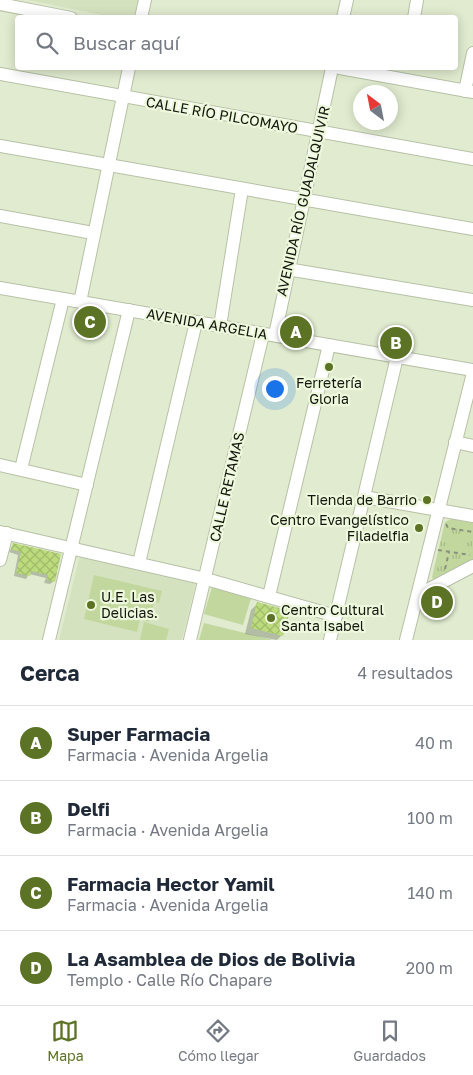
<!DOCTYPE html>
<html lang="es">
<meta charset="utf-8">
<style>
body{margin:0;font-family:"Golos Text",sans-serif;background:#f6f6f7;color:#1f2937}
.compass{position:absolute;left:353px;top:85px;width:45px;height:45px;border-radius:50%;background:#fff;box-shadow:0 2px 12px #0003;rotate:328deg}
.you{position:absolute;left:274px;top:388px;width:18px;height:18px;margin:-12px;border:4px solid #fff;border-radius:50%;background:#1a73e8;box-shadow:0 0 0 8px #1a73e833}
.badge{display:grid;place-items:center;width:32px;height:32px;border-radius:50%;background:#5c7325;color:#fff;font-size:16px;font-weight:700}
.pin{position:absolute;translate:-50% -50%;border:2px solid #fff;box-shadow:0 1px 5px #0006}
.list{margin:0;padding:0;list-style:none}
h2{display:flex;justify-content:space-between;align-items:center;height:65px;margin:0;padding:0 20px;font-size:21px}
h2 small{font-size:16px;font-weight:400;color:#747a83}
.list li{display:grid;grid-template-columns:32px 1fr auto;gap:15px;align-items:center;box-sizing:border-box;height:75px;padding:0 20px;border-top:1px solid #e0e1e3}
.list b{display:block;font-size:19px;white-space:nowrap}
.list p{margin:0;font-size:16px;white-space:nowrap;color:#747a83}
.list em{font-size:16px;font-style:normal;color:#747a83}
.icon{flex:none;width:28px;height:28px;fill:none;stroke:currentColor;stroke-width:2;stroke-linecap:round;stroke-linejoin:round}
.map{position:relative;flex:none;width:473px;height:640px;overflow:hidden}
.search{position:absolute;background:#fff;box-shadow:0 2px 12px #0003;left:15px;right:15px;top:15px;height:55px;display:flex;align-items:center;gap:12px;box-sizing:border-box;padding:0 18px;border-radius:5px;color:#747a83;font-size:19px}
.sheet{height:365px;background:#fff}
nav{display:flex;justify-content:space-around;align-items:center;box-sizing:border-box;height:70px;border-top:1px solid #e0e1e3;background:#fff;font-size:14px;color:#747a83}
nav a{display:grid;justify-items:center;gap:2px}
nav .on{color:#5c7325}
.map>svg:first-child{display:block}
.built{fill:#d5e2bf}
.grass{fill:url(#grass-tufts)}
.pitch{fill:#c2d79e}
.shadow{fill:#0003}
.building{fill:url(#building-cross-hatch)}
.lines{fill:none;stroke-linecap:round;stroke-linejoin:round}
.minor-casing{stroke:#b7c1a6;stroke-width:14}
.path{stroke:#8a927d;stroke-width:2;stroke-dasharray:4 4;stroke-linecap:butt}
.minor{stroke:#fff;stroke-width:12}
.poi-dot{fill:#5c7325;stroke:#edf8dc;stroke-width:2}
.labels{text-anchor:middle;stroke-width:4.5;stroke-linejoin:round;paint-order:stroke}
.street-label{font-size:14px;fill:#12160c;stroke:#edf8dc}
.poi-label{font-size:14px;fill:#12160c;stroke:#edf8dc;text-anchor:end}
</style>
<div class="map">
<svg width="473" height="640" viewBox="0 0 473 640">
<defs>
<pattern id="grass-tufts" width="24" height="20" patternUnits="userSpaceOnUse" patternTransform="scale(1.25)"><rect width="24" height="20" fill="#c2d79e"/><path d="M3 7l-1-3M5 7V3M7 7l1-3M15 17l-1-3M17 17v-4M19 17l1-3" fill="none" stroke="#a6b887"/></pattern>
<pattern id="building-cross-hatch" width="8" height="8" patternUnits="userSpaceOnUse" patternTransform="scale(1.25)"><rect width="8" height="8" fill="#bbdb7c"/><path d="M0 0l8 8M0 8l8-8" fill="none" stroke="#a0bb6a"/></pattern>
</defs>
<rect width="100%" height="100%" fill="#e0ebcf"/>
<g class="built">
<polygon points="28,0 138,0 134,17 117,18"/>
<polygon points="83,557 196,582 182,640 59,640 79,559"/>
</g>
<polygon class="grass" points="451,519 473,523 473,562 434,581 432,577 445,522"/>
<g class="pitch">
<polygon points="94,575 162,591 159,603 154,602 149,622 140,619 137,632 84,619"/>
<polygon points="212,587 251,598 243,625 204,614"/>
<polygon points="144,622 169,629 166,640 140,640"/>
<polygon points="204,623 273,640 199,640"/>
</g>
<g class="shadow">
<polygon points="13,545 60,555 54,581 50,584 44,583 46,578 29,574 26,579 14,576 18,555 9,552"/>
<polygon points="258,603 282,635 277,640 245,634 251,610"/>
</g>
<g class="building">
<polygon points="13,543 61,554 55,582 47,580 48,575 31,571 30,576 16,573 21,552 11,549"/>
<polygon points="257,602 290,611 283,636 251,628"/>
</g>
<g class="lines">
<g class="minor-casing">
<g id="minor">
<polyline points="0,4 71,18"/>
<polyline points="141,18 145,0"/>
<polyline points="343,18 347,0"/>
<polyline points="414,18 417,0"/>
<polyline points="340,68 473,92"/>
<polyline points="0,74 473,159"/>
<polyline points="465,91 473,53"/>
<polyline points="0,146 473,229"/>
<polyline points="0,216 93,233"/>
<polyline points="287,269 473,300"/>
<polyline points="0,288 473,370"/>
<polyline points="80,302 129,68"/>
<polyline points="220,326 242,189"/>
<polyline points="275,335 332,68"/>
<polyline points="455,442 473,446"/>
<polyline points="0,465 87,485"/>
<polyline points="21,469 63,299"/>
<polyline points="364,497 473,516"/>
<polyline points="0,532 206,579 336,616"/>
<polyline points="0,560 7,533"/>
<polyline points="139,563 196,322"/>
<polyline points="418,595 473,566"/>
<polyline points="269,596 329,345"/>
<polyline points="49,640 129,310"/>
<polyline points="190,640 263,334"/>
<polyline points="330,640 397,357"/>
<polyline points="406,640 473,373"/>
</g>
</g>
<g class="path">
<polyline points="446,524 448,528 473,532"/>
<polyline points="438,550 470,555"/>
<polyline points="445,569 449,552"/>
</g>
<use href="#minor" class="minor"/>
</g>
<g class="poi-dot">
<circle cx="329" cy="367" r="5"/>
<circle cx="427" cy="500" r="5"/>
<circle cx="419" cy="528" r="5"/>
<circle cx="91" cy="605" r="5"/>
<circle cx="271" cy="618" r="5"/>
</g>
<g class="labels">
<g class="street-label">
<text transform="translate(222 115) rotate(10)" y="5">CALLE RÍO PILCOMAYO</text>
<text transform="translate(303 201) rotate(-77)" y="5">AVENIDA RÍO GUADALQUIVIR</text>
<text transform="translate(207 324) rotate(10)" y="5">AVENIDA ARGELIA</text>
<text transform="translate(227 487) rotate(-77)" y="5">CALLE RETAMAS</text>
</g>
<g class="poi-label">
<text x="329" y="388" text-anchor="middle">Ferretería<tspan x="329" dy="16">Gloria</tspan></text>
<text x="417" y="505">Tienda de Barrio</text>
<text x="409" y="525">Centro Evangelístico<tspan x="409" dy="16">Filadelfia</tspan></text>
<text x="101" y="602" text-anchor="start">U.E. Las<tspan x="101" dy="16">Delicias.</tspan></text>
<text x="281" y="615" text-anchor="start">Centro Cultural<tspan x="281" dy="16">Santa Isabel</tspan></text>
</g>
</g>
</svg>
<svg class="compass" viewBox="-18 -18 36 36"><path d="M0-13l5 13h-10z" fill="#e53935"/><path d="M0 13l5-13h-10z" fill="#747a83"/></svg>
<div class="you"></div>
<div class="pin badge" style="left:296px;top:332px">A</div>
<div class="pin badge" style="left:396px;top:343px">B</div>
<div class="pin badge" style="left:90px;top:322px">C</div>
<div class="pin badge" style="left:437px;top:602px">D</div>
<div class="search"><svg class="icon" aria-label="search" viewBox="0 0 24 24"><circle cx="10" cy="10" r="6"/><path d="M15 15l6 6"/></svg>Buscar aquí</div>
</div>
<section class="sheet">
<h2>Cerca<small>4 resultados</small></h2>
<ul class="list">
<li><span class="badge">A</span><div><b>Super Farmacia</b><p>Farmacia · Avenida Argelia</p></div><em>40 m</em></li>
<li><span class="badge">B</span><div><b>Delfi</b><p>Farmacia · Avenida Argelia</p></div><em>100 m</em></li>
<li><span class="badge">C</span><div><b>Farmacia Hector Yamil</b><p>Farmacia · Avenida Argelia</p></div><em>140 m</em></li>
<li><span class="badge">D</span><div><b>La Asamblea de Dios de Bolivia</b><p>Templo · Calle Río Chapare</p></div><em>200 m</em></li>
</ul>
</section>
<nav>
<a class="on"><svg class="icon" aria-label="map" viewBox="0 0 24 24"><path d="M3 6l6-2 6 2 6-2v14l-6 2-6-2-6 2zM9 4v14M15 6v14"/></svg>Mapa</a>
<a><svg class="icon" aria-label="directions" viewBox="0 0 24 24"><path d="M12 3l9 9-9 9-9-9zM9 14v-3h6M13 9l2 2-2 2"/></svg>Cómo llegar</a>
<a><svg class="icon" aria-label="saved" viewBox="0 0 24 24"><path d="M7 4h10v16l-5-4-5 4z"/></svg>Guardados</a>
</nav>
